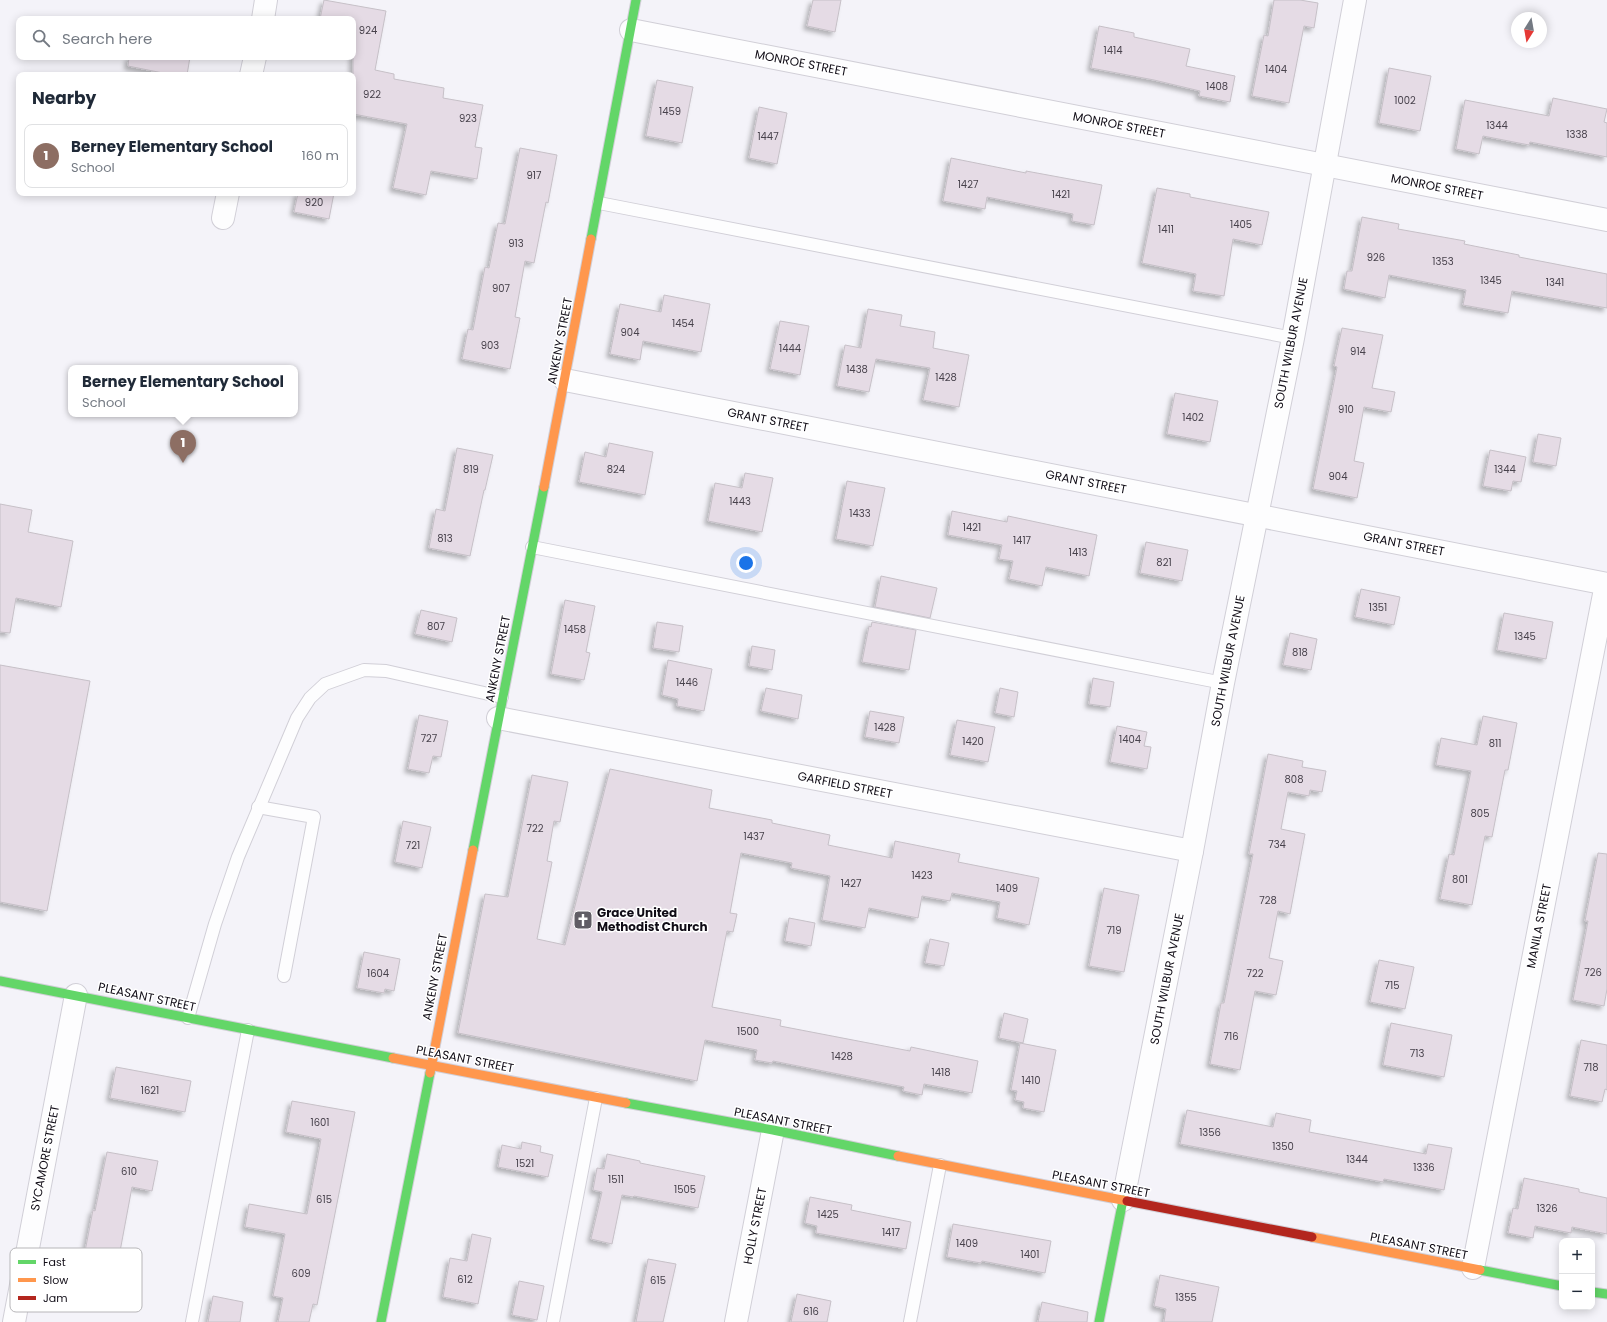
<!DOCTYPE html>
<meta charset="utf-8">
<style>
body{margin:0;font-family:Poppins,sans-serif;background:#f2f2f3;color:#1f2937}
.controls{position:absolute;right:12px;bottom:12px;display:grid;overflow:hidden;border-radius:8px;box-shadow:0 2px 10px #0003}
.controls button{width:36px;height:36px;display:grid;place-items:center;padding:0;border:0;border-bottom:1px solid #e0e1e3;background:#fff;color:#1f2937;font:20px sans-serif}
.compass{position:absolute;left:1511px;top:12px;width:36px;height:36px;border-radius:50%;background:#fff;box-shadow:0 2px 10px #0003;rotate:191deg}
.you{position:absolute;left:746px;top:563px;width:14px;height:14px;margin:-10px;border:3px solid #fff;border-radius:50%;background:#1a73e8;box-shadow:0 0 0 6px #1a73e833}
.badge{display:grid;place-items:center;width:26px;height:26px;border-radius:50%;background:#0b8043;color:#fff;font-size:13px;font-weight:700}
.pin{position:absolute;translate:-50% -33px;filter:drop-shadow(0 1px 2px #0008)}
.pin::after{content:'';position:absolute;top:21px;width:14px;height:12px;background:inherit;clip-path:polygon(0 0,100% 0,50% 100%)}
.popup{position:absolute;left:68px;top:365px;width:230px;height:52px;box-sizing:border-box;display:grid;place-content:center;border-radius:8px;background:#fff;filter:drop-shadow(0 1px 3px #0005);font-size:13px;white-space:nowrap;color:#747a83}
.popup b{font-size:15px;color:#1f2937}
.popup::after{content:'';position:absolute;left:50%;top:100%;margin-left:-8px;border:8px solid transparent;border-top-color:#fff}
.list{margin:0;padding:0;list-style:none}
h2{display:flex;justify-content:space-between;align-items:center;height:52px;margin:0;padding:0 16px;font-size:17px}
h2 small{font-size:13px;font-weight:400;color:#747a83}
.list li{display:grid;grid-template-columns:26px 1fr auto;gap:12px;align-items:center;box-sizing:border-box;height:64px;margin:0 8px 8px;padding:0 8px;border:1px solid #e0e1e3;border-radius:8px}
.list b{display:block;font-size:15px;white-space:nowrap}
.list p{margin:0;font-size:13px;white-space:nowrap;color:#747a83}
.list em{font-size:13px;font-style:normal;color:#747a83}
.icon{flex:none;width:22px;height:22px;fill:none;stroke:currentColor;stroke-width:2;stroke-linecap:round;stroke-linejoin:round}
.map{position:relative;flex:none;width:1607px;height:1322px;overflow:hidden}
.search{position:absolute;background:#fff;box-shadow:0 2px 10px #0003;left:16px;top:16px;width:340px;height:44px;display:flex;align-items:center;gap:10px;box-sizing:border-box;padding:0 14px;border-radius:8px;color:#747a83;font-size:15px}
.panel{position:absolute;background:#fff;box-shadow:0 2px 10px #0003;left:16px;top:72px;width:340px;height:124px;border-radius:8px}
.map>svg:first-child{display:block}
.building{fill:#e5dbe5;stroke:#c6c0c7;filter:url(#shadow)}
.lines{fill:none;stroke-linecap:round;stroke-linejoin:round}
.lane-casing{stroke:#d1cfd7;stroke-width:14}
.street-casing{stroke:#d1cfd7;stroke-width:24}
.fast-casing{stroke:#d1cfd7;stroke-width:11}
.slow-casing{stroke:#d1cfd7;stroke-width:11}
.jam-casing{stroke:#d1cfd7;stroke-width:11}
.lane{stroke:#fdfdfe;stroke-width:12}
.street{stroke:#fdfdfe;stroke-width:22}
.fast{stroke:#63d668;stroke-width:9}
.slow{stroke:#ff974d;stroke-width:9}
.jam{stroke:#b3261e;stroke-width:9}
.labels{text-anchor:middle;stroke-width:3;stroke-linejoin:round;paint-order:stroke}
.number-label{font-size:10px;fill:#48424c}
.street-label{font-size:12px;fill:#100c16;stroke:#fff}
.poi-label{font-size:12px;font-weight:bold;fill:#100c16;stroke:#fff;text-anchor:start}
.key{fill:#fff;stroke:#b7b6b9;stroke-width:1}
.key-label{font-size:11px;fill:#100c16}
</style>
<div class="map">
<svg width="1607" height="1322" viewBox="0 0 1607 1322">
<defs>
<filter id="shadow"><feDropShadow dx="-3.5" dy="3.5" stdDeviation="2" flood-color="#0004"/></filter>
</defs>
<rect width="100%" height="100%" fill="#f4f3f9"/>
<g class="building">
<polygon points="324,0 386,11 375,70 394,74 394,79 444,88 443,98 483,105 475,147 482,148 477,179 431,171 426,195 393,188 407,124 353,114 353,19 320,19"/>
<polygon points="813,0 841,0 835,32 807,26"/>
<polygon points="1274,0 1300,0 1318,3 1314,28 1304,26 1289,103 1252,96 1264,35 1268,36"/>
<polygon points="1099,26 1134,33 1134,37 1190,49 1186,66 1235,76 1230,102 1199,96 1200,91 1154,80 1091,68"/>
<polygon points="129,57 190,57 187,75 173,75 128,66"/>
<polygon points="1389,68 1431,76 1420,131 1379,123"/>
<polygon points="657,80 693,87 682,143 646,136"/>
<polygon points="1553,98 1607,109 1604,122 1607,123 1607,157 1530,142 1529,145 1483,136 1479,154 1456,149 1465,100 1549,116"/>
<polygon points="759,107 787,113 777,164 749,158"/>
<polygon points="520,148 557,155 548,203 546,202 534,263 525,261 515,317 520,318 510,369 462,359 468,329 473,330 485,267 489,268 498,223 505,224"/>
<polygon points="951,158 1026,173 1026,171 1102,185 1094,225 1072,221 1073,214 987,197 985,209 943,201"/>
<polygon points="1157,188 1190,194 1190,197 1269,212 1262,245 1233,239 1224,296 1193,291 1196,274 1142,263"/>
<polygon points="298,193 334,193 329,219 294,212"/>
<polygon points="1362,217 1399,224 1398,229 1465,241 1464,244 1519,255 1519,257 1607,274 1607,308 1512,291 1508,313 1463,305 1466,290 1389,275 1385,298 1344,289 1347,271 1352,271"/>
<polygon points="664,295 710,304 701,352 643,341 640,360 610,354 620,304 661,312"/>
<polygon points="868,309 902,315 900,326 935,332 933,348 969,355 959,407 923,400 930,368 876,359 869,392 837,386 845,345 861,348"/>
<polygon points="780,321 809,326 800,375 770,369"/>
<polygon points="1342,328 1383,335 1372,388 1395,392 1391,412 1364,407 1354,461 1364,463 1357,498 1313,489 1337,367 1334,366"/>
<polygon points="1175,393 1218,401 1210,442 1167,434"/>
<polygon points="1538,434 1561,438 1556,466 1533,462"/>
<polygon points="609,443 653,452 645,495 579,482 585,452 606,457"/>
<polygon points="457,448 493,455 485,490 484,490 470,556 429,548 436,509 445,511"/>
<polygon points="1490,450 1526,457 1521,482 1513,481 1511,491 1483,486"/>
<polygon points="745,473 773,478 762,532 708,521 715,483 742,488"/>
<polygon points="847,481 885,488 873,546 836,539"/>
<polygon points="0,504 32,510 28,532 73,541 61,607 16,598 10,633 0,632"/>
<polygon points="952,511 1007,522 1008,516 1097,535 1089,576 1046,567 1042,586 1009,579 1013,561 999,559 1002,545 948,535"/>
<polygon points="1146,542 1188,550 1182,581 1140,573"/>
<polygon points="881,576 937,588 930,618 875,607"/>
<polygon points="1361,589 1400,597 1394,625 1355,617"/>
<polygon points="565,600 595,606 586,652 590,653 584,680 551,674"/>
<polygon points="421,610 457,618 452,642 415,634"/>
<polygon points="1504,613 1553,622 1546,659 1497,650"/>
<polygon points="657,622 683,626 679,652 653,648"/>
<polygon points="872,622 916,630 909,670 862,662 869,626 871,627"/>
<polygon points="1290,633 1317,639 1311,670 1283,665"/>
<polygon points="752,646 775,650 772,670 749,666"/>
<polygon points="668,660 712,669 704,711 677,706 678,699 662,695"/>
<polygon points="0,665 90,681 47,911 0,902"/>
<polygon points="1093,678 1114,682 1110,707 1089,704"/>
<polygon points="766,688 802,695 798,719 761,711"/>
<polygon points="1000,688 1018,692 1014,717 995,713"/>
<polygon points="870,711 904,717 899,743 865,737"/>
<polygon points="419,715 448,721 441,757 433,756 429,773 408,769"/>
<polygon points="1483,716 1517,723 1508,770 1505,770 1492,837 1485,836 1472,905 1440,899 1449,854 1454,855 1471,771 1436,765 1441,738 1477,745"/>
<polygon points="957,720 995,727 988,762 950,755"/>
<polygon points="1117,726 1147,732 1144,746 1151,747 1147,769 1110,762"/>
<polygon points="1268,754 1303,761 1302,767 1326,771 1322,792 1310,790 1309,796 1288,792 1281,829 1305,834 1290,914 1278,911 1269,958 1283,961 1276,995 1255,991 1240,1070 1210,1064 1221,1003 1224,1003 1253,854 1249,854"/>
<polygon points="610,769 712,790 709,808 772,820 772,823 830,835 828,845 892,858 895,841 960,854 958,862 1039,878 1029,925 997,918 1000,902 952,893 950,901 922,896 918,918 869,908 865,928 822,920 830,876 791,868 792,863 741,853 730,913 737,914 733,932 727,931 712,1007 781,1020 780,1026 910,1051 911,1047 978,1061 972,1093 924,1084 922,1095 903,1091 904,1087 773,1061 772,1063 755,1060 757,1050 705,1040 697,1081 458,1033 485,894 508,897 532,775 568,782 560,822 554,821 547,861 552,862 537,939 565,945"/>
<polygon points="403,821 431,827 422,868 395,862"/>
<polygon points="1598,853 1607,854 1607,989 1604,1006 1573,1000 1588,921 1585,921"/>
<polygon points="1104,888 1139,895 1124,972 1089,966"/>
<polygon points="789,918 815,923 811,946 785,941"/>
<polygon points="930,939 949,943 944,966 925,963"/>
<polygon points="364,952 400,959 394,991 385,989 384,993 357,988"/>
<polygon points="1379,960 1414,967 1405,1009 1370,1002"/>
<polygon points="1004,1013 1028,1019 1023,1043 999,1038"/>
<polygon points="1391,1023 1452,1035 1444,1077 1383,1065"/>
<polygon points="1581,1040 1607,1045 1607,1090 1605,1089 1602,1102 1570,1096"/>
<polygon points="1020,1043 1056,1050 1044,1112 1023,1108 1024,1102 1015,1100 1017,1091 1011,1090"/>
<polygon points="116,1067 191,1081 185,1112 110,1098"/>
<polygon points="292,1101 355,1112 317,1305 313,1304 309,1322 278,1322 283,1298 273,1296 285,1234 245,1227 249,1204 307,1214 321,1139 286,1132"/>
<polygon points="1187,1110 1273,1127 1276,1113 1311,1120 1309,1132 1426,1154 1428,1144 1452,1148 1444,1190 1384,1179 1383,1182 1180,1144"/>
<polygon points="522,1142 541,1146 540,1152 553,1155 548,1177 498,1167 502,1145 521,1149"/>
<polygon points="107,1152 158,1161 152,1191 132,1187 116,1273 82,1267 93,1210 95,1211"/>
<polygon points="607,1154 640,1161 640,1163 705,1176 698,1208 634,1196 633,1197 622,1195 612,1244 591,1239 602,1192 593,1190 597,1168 604,1169"/>
<polygon points="1524,1178 1579,1189 1579,1192 1607,1198 1607,1234 1572,1227 1571,1233 1535,1226 1533,1238 1508,1233 1513,1208 1518,1209"/>
<polygon points="810,1197 852,1205 851,1210 911,1222 906,1249 816,1233 817,1226 805,1223"/>
<polygon points="953,1224 1051,1241 1045,1273 982,1261 981,1263 947,1257"/>
<polygon points="472,1234 491,1238 478,1304 443,1297 450,1258 467,1261"/>
<polygon points="648,1259 676,1264 663,1322 636,1322"/>
<polygon points="1160,1275 1219,1287 1212,1322 1164,1322 1166,1309 1154,1306"/>
<polygon points="519,1281 544,1286 537,1320 512,1315"/>
<polygon points="797,1294 831,1301 827,1322 791,1322"/>
<polygon points="213,1296 243,1302 240,1322 208,1322"/>
<polygon points="1042,1302 1088,1312 1087,1322 1038,1322"/>
</g>
<g class="lines">
<g class="lane-casing">
<g id="lane">
<polyline points="599,203 1293,338"/>
<polyline points="532,547 1223,683"/>
<polyline points="258,807 314,817 284,976"/>
<polyline points="188,1018 215,924 238,857 297,718 310,698 325,684 364,670 386,671 502,697"/>
<polyline points="192,1322 248,1030"/>
<polyline points="553,1322 596,1098"/>
<polyline points="910,1322 940,1165"/>
</g>
</g>
<g class="street-casing">
<g id="street">
<polyline points="263,19 266,0"/>
<polyline points="631,30 1607,220"/>
<polyline points="251,75 255,57"/>
<polyline points="223,218 228,193"/>
<polyline points="565,380 1607,584"/>
<polyline points="498,718 1192,851"/>
<polyline points="1123,1200 1192,851 1223,683 1293,338 1355,0"/>
<polyline points="1473,1268 1606,584"/>
<polyline points="14,1322 76,995"/>
<polyline points="736,1322 773,1130"/>
</g>
</g>
<g class="fast-casing">
<g id="fast">
<polyline points="591,239 636,0"/>
<polyline points="473,850 544,487"/>
<polyline points="0,981 393,1058"/>
<polyline points="626,1103 773,1130 898,1156"/>
<polyline points="1480,1270 1562,1286"/>
<polyline points="1592,1292 1607,1294"/>
<polyline points="381,1322 430,1073"/>
<polyline points="1099,1322 1123,1200"/>
</g>
</g>
<g class="slow-casing">
<g id="slow">
<polyline points="544,487 591,239"/>
<polyline points="393,1058 626,1103"/>
<polyline points="430,1073 473,850"/>
<polyline points="898,1156 1127,1201"/>
<polyline points="1312,1237 1480,1270"/>
</g>
</g>
<g class="jam-casing">
<polyline id="jam" points="1127,1201 1312,1237"/>
</g>
<use href="#lane" class="lane"/>
<use href="#street" class="street"/>
<use href="#fast" class="fast"/>
<use href="#slow" class="slow"/>
<use href="#jam" class="jam"/>
</g>
<defs>
<g id="church-square" transform="scale(1)"><rect x="-9" y="-9" width="18" height="18" rx="4" fill="#605d65" stroke="#fff"/><path d="M-1.2-6h2.4v3.5h3.3v2.4h-3.3V6h-2.4V-.1h-3.3v-2.4h3.3Z" fill="#fff"/></g>
</defs>
<g fill-rule="evenodd">
<use href="#church-square" x="583" y="920"/>
</g>
<g class="labels">
<g class="number-label">
<text x="368" y="34">924</text>
<text x="1113" y="54">1414</text>
<text x="1276" y="73">1404</text>
<text x="1217" y="90">1408</text>
<text x="372" y="98">922</text>
<text x="1405" y="104">1002</text>
<text x="670" y="115">1459</text>
<text x="468" y="122">923</text>
<text x="1497" y="129">1344</text>
<text x="1577" y="138">1338</text>
<text x="768" y="140">1447</text>
<text x="534" y="179">917</text>
<text x="968" y="188">1427</text>
<text x="1061" y="198">1421</text>
<text x="314" y="206">920</text>
<text x="1241" y="228">1405</text>
<text x="1166" y="233">1411</text>
<text x="516" y="247">913</text>
<text x="1376" y="261">926</text>
<text x="1443" y="265">1353</text>
<text x="1491" y="284">1345</text>
<text x="1555" y="286">1341</text>
<text x="501" y="292">907</text>
<text x="683" y="327">1454</text>
<text x="630" y="336">904</text>
<text x="490" y="349">903</text>
<text x="790" y="352">1444</text>
<text x="1358" y="355">914</text>
<text x="857" y="373">1438</text>
<text x="946" y="381">1428</text>
<text x="1346" y="413">910</text>
<text x="1193" y="421">1402</text>
<text x="471" y="473">819</text>
<text x="616" y="473">824</text>
<text x="1505" y="473">1344</text>
<text x="1338" y="480">904</text>
<text x="740" y="505">1443</text>
<text x="860" y="517">1433</text>
<text x="972" y="531">1421</text>
<text x="445" y="542">813</text>
<text x="1022" y="544">1417</text>
<text x="1078" y="556">1413</text>
<text x="1164" y="566">821</text>
<text x="1378" y="611">1351</text>
<text x="436" y="630">807</text>
<text x="575" y="633">1458</text>
<text x="1525" y="640">1345</text>
<text x="1300" y="656">818</text>
<text x="687" y="686">1446</text>
<text x="885" y="731">1428</text>
<text x="429" y="742">727</text>
<text x="1130" y="743">1404</text>
<text x="973" y="745">1420</text>
<text x="1495" y="747">811</text>
<text x="1294" y="783">808</text>
<text x="1480" y="817">805</text>
<text x="535" y="832">722</text>
<text x="754" y="840">1437</text>
<text x="1277" y="848">734</text>
<text x="413" y="849">721</text>
<text x="922" y="879">1423</text>
<text x="1460" y="883">801</text>
<text x="851" y="887">1427</text>
<text x="1007" y="892">1409</text>
<text x="1268" y="904">728</text>
<text x="1114" y="934">719</text>
<text x="1593" y="976">726</text>
<text x="378" y="977">1604</text>
<text x="1255" y="977">722</text>
<text x="1392" y="989">715</text>
<text x="748" y="1035">1500</text>
<text x="1231" y="1040">716</text>
<text x="1417" y="1057">713</text>
<text x="842" y="1060">1428</text>
<text x="1591" y="1071">718</text>
<text x="941" y="1076">1418</text>
<text x="1031" y="1084">1410</text>
<text x="150" y="1094">1621</text>
<text x="320" y="1126">1601</text>
<text x="1210" y="1136">1356</text>
<text x="1283" y="1150">1350</text>
<text x="1357" y="1163">1344</text>
<text x="525" y="1167">1521</text>
<text x="1424" y="1171">1336</text>
<text x="129" y="1175">610</text>
<text x="616" y="1183">1511</text>
<text x="685" y="1193">1505</text>
<text x="324" y="1203">615</text>
<text x="1547" y="1212">1326</text>
<text x="828" y="1218">1425</text>
<text x="891" y="1236">1417</text>
<text x="967" y="1247">1409</text>
<text x="1030" y="1258">1401</text>
<text x="301" y="1277">609</text>
<text x="465" y="1283">612</text>
<text x="658" y="1284">615</text>
<text x="1186" y="1301">1355</text>
<text x="811" y="1315">616</text>
</g>
<g class="street-label">
<text transform="translate(801 63) rotate(11)" y="4">MONROE STREET</text>
<text transform="translate(1119 125) rotate(11)" y="4">MONROE STREET</text>
<text transform="translate(1437 187) rotate(11)" y="4">MONROE STREET</text>
<text transform="translate(560 341) rotate(-79)" y="4">ANKENY STREET</text>
<text transform="translate(1291 343) rotate(-79)" y="4">SOUTH WILBUR AVENUE</text>
<text transform="translate(768 420) rotate(11)" y="4">GRANT STREET</text>
<text transform="translate(1086 482) rotate(11)" y="4">GRANT STREET</text>
<text transform="translate(1404 544) rotate(11)" y="4">GRANT STREET</text>
<text transform="translate(498 659) rotate(-79)" y="4">ANKENY STREET</text>
<text transform="translate(1228 661) rotate(-79)" y="4">SOUTH WILBUR AVENUE</text>
<text transform="translate(845 785) rotate(11)" y="4">GARFIELD STREET</text>
<text transform="translate(1539 926) rotate(-79)" y="4">MANILA STREET</text>
<text transform="translate(435 977) rotate(-79)" y="4">ANKENY STREET</text>
<text transform="translate(1167 979) rotate(-79)" y="4">SOUTH WILBUR AVENUE</text>
<text transform="translate(147 997) rotate(12)" y="4">PLEASANT STREET</text>
<text transform="translate(465 1059) rotate(11)" y="4">PLEASANT STREET</text>
<text transform="translate(783 1121) rotate(11)" y="4">PLEASANT STREET</text>
<text transform="translate(45 1158) rotate(-79)" y="4">SYCAMORE STREET</text>
<text transform="translate(1101 1184) rotate(11)" y="4">PLEASANT STREET</text>
<text transform="translate(755 1226) rotate(-79)" y="4">HOLLY STREET</text>
<text transform="translate(1419 1246) rotate(11)" y="4">PLEASANT STREET</text>
</g>
<g class="poi-label">
<text x="597" y="917">Grace United<tspan x="597" dy="14">Methodist Church</tspan></text>
</g>
</g>
<rect x="10" y="1248" width="132" height="64" rx="6" class="key"/>
<rect x="18" y="1260" width="18" height="4" fill="#63d668"/>
<rect x="18" y="1278" width="18" height="4" fill="#ff974d"/>
<rect x="18" y="1296" width="18" height="4" fill="#b3261e"/>
<g class="key-label">
<text x="43" y="1266">Fast</text>
<text x="43" y="1284">Slow</text>
<text x="43" y="1302">Jam</text>
</g>
</svg>
<div class="controls">
<button>+</button>
<button>−</button>
</div>
<svg class="compass" viewBox="-18 -18 36 36"><path d="M0-13l5 13h-10z" fill="#e53935"/><path d="M0 13l5-13h-10z" fill="#747a83"/></svg>
<div class="you"></div>
<div class="pin badge" style="left:183px;top:463px;background:#8d6e63">1</div>
<div class="popup"><b>Berney Elementary School</b>School</div>
<div class="search"><svg class="icon" aria-label="search" viewBox="0 0 24 24"><circle cx="10" cy="10" r="6"/><path d="M15 15l6 6"/></svg>Search here</div>
<section class="panel">
<h2>Nearby<small></small></h2>
<ul class="list">
<li><span class="badge" style="background:#8d6e63">1</span><div><b>Berney Elementary School</b><p>School</p></div><em>160 m</em></li>
</ul>
</section>
</div>
